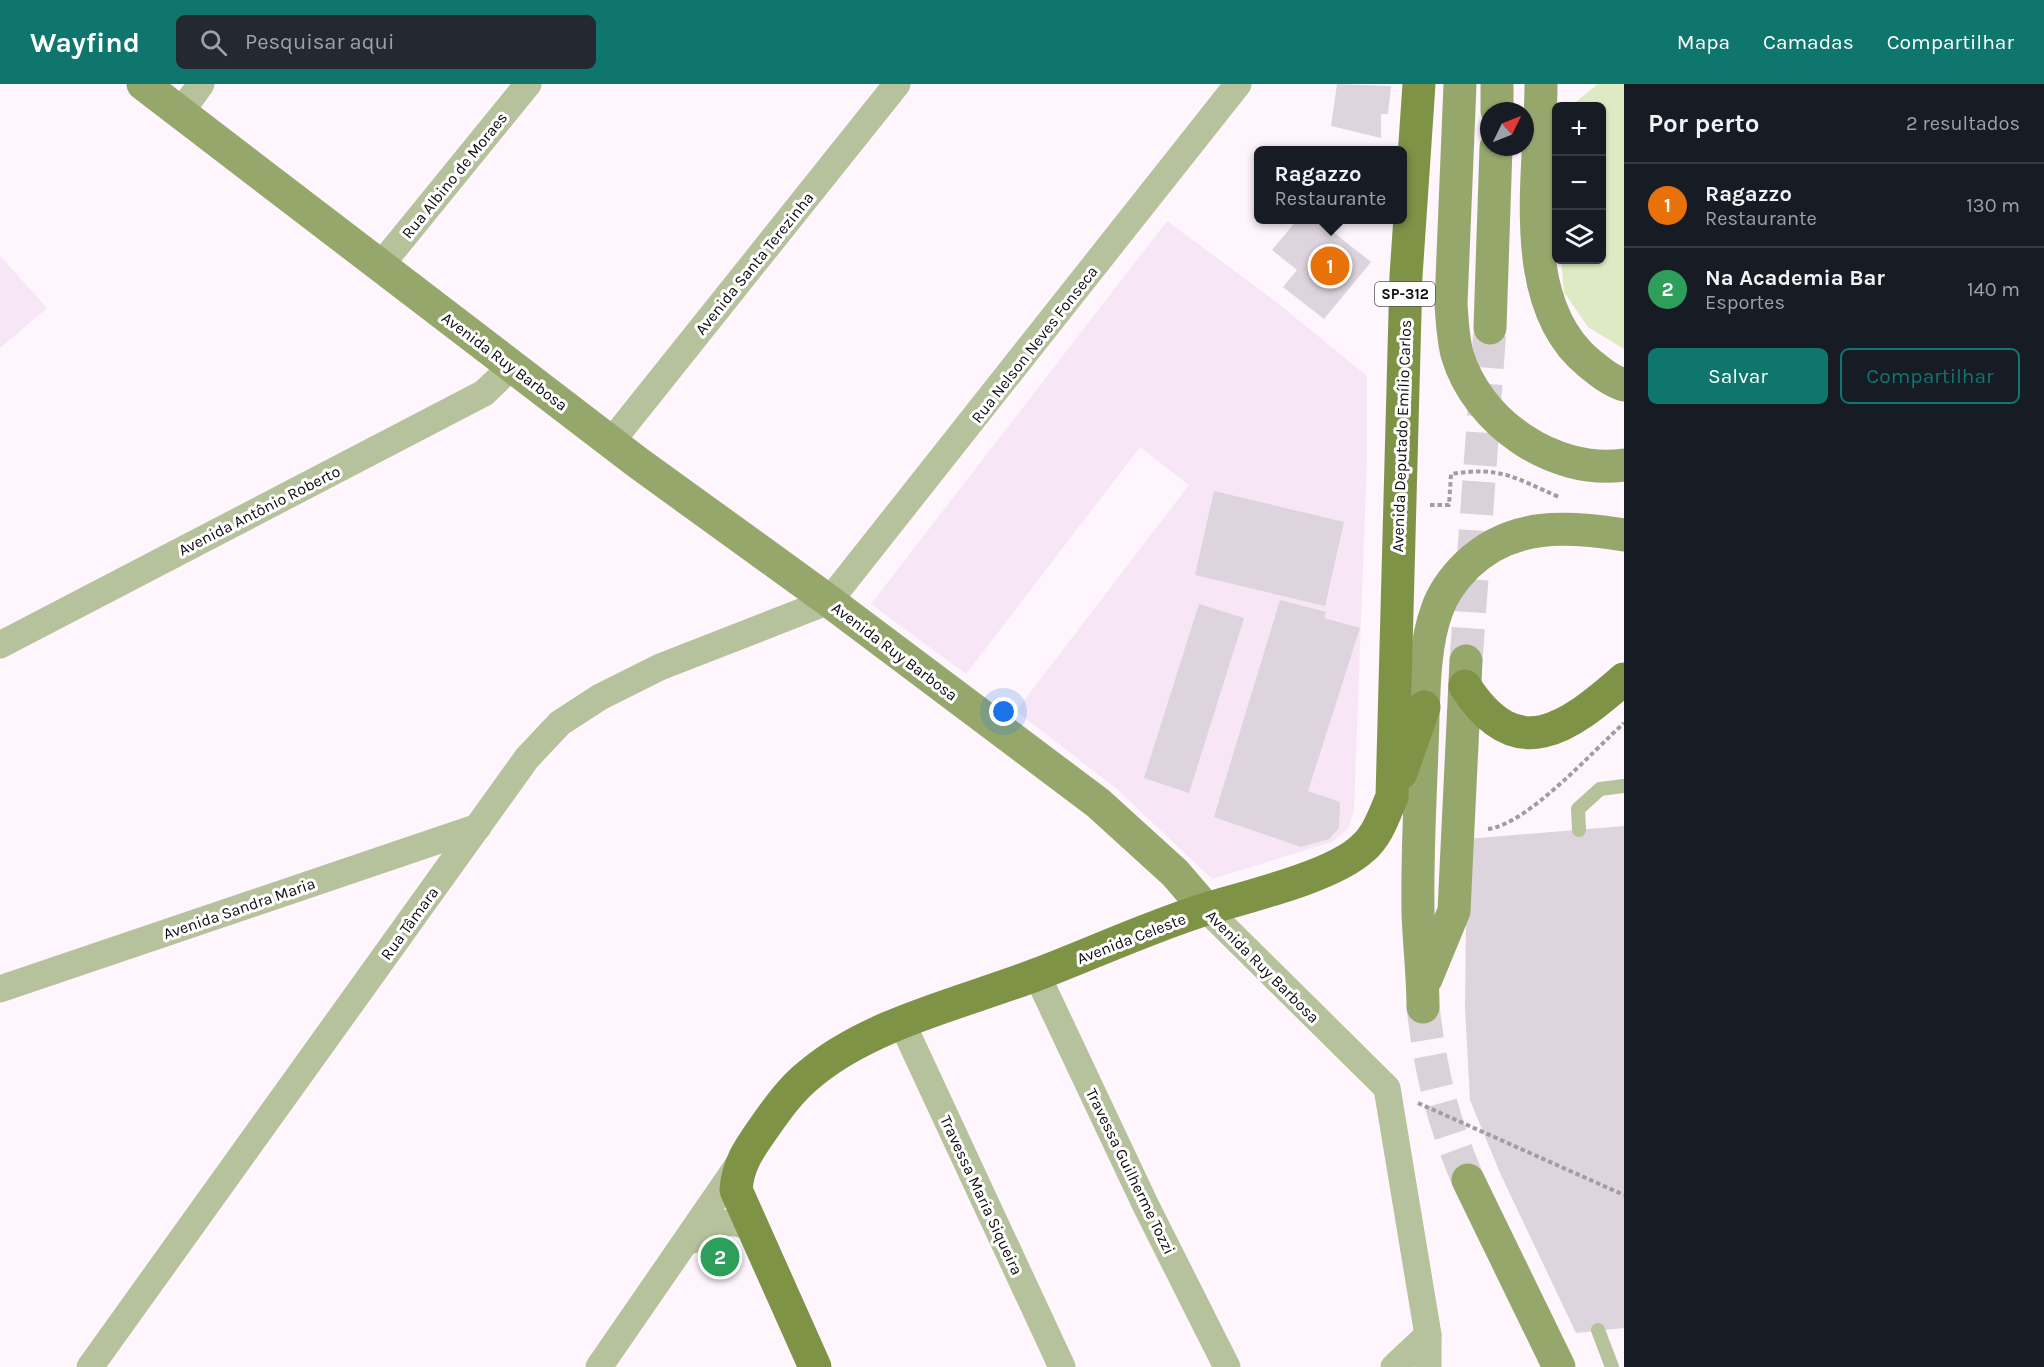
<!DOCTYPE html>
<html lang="pt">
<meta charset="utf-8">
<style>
body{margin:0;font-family:Karla,sans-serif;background:#242831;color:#f1f3f6}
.controls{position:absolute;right:18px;top:18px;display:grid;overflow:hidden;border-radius:9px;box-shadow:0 2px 4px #0004}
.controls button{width:54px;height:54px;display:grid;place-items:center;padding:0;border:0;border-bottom:2px solid #363941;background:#171b24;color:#f1f3f6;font:30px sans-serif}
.compass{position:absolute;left:1480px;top:18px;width:54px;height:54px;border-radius:50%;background:#171b24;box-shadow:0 2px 4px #0004;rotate:47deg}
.you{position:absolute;left:1004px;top:628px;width:21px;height:21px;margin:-15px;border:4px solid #fff;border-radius:50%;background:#1a73e8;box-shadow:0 0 0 9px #1a73e833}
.badge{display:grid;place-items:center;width:39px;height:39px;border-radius:50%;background:#0f766e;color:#fff;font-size:20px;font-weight:700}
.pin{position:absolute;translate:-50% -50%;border:3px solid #fff;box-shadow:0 2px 6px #0006}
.popup{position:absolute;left:1254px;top:62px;width:153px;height:78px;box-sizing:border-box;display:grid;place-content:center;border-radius:9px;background:#171b24;filter:drop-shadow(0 2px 4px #0005);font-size:20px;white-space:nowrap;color:#9ea1a6}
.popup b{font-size:22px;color:#f1f3f6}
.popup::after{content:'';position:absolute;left:50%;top:100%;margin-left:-12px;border:12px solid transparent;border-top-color:#171b24}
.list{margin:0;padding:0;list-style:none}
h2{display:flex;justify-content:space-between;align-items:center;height:78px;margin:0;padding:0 24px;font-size:26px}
h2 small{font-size:20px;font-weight:400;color:#9ea1a6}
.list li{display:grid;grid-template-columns:39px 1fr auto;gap:18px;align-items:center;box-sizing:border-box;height:84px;padding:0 24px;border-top:2px solid #363941}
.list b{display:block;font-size:22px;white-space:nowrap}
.list p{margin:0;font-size:20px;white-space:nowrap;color:#9ea1a6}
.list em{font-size:20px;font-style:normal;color:#9ea1a6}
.actions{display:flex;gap:12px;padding:18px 24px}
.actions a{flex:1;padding:14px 0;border:2px solid #0f766e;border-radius:9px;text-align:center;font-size:21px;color:#0f766e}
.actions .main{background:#0f766e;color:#fff}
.icon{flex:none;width:33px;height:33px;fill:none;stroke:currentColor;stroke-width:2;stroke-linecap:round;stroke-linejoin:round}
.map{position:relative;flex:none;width:1624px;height:1283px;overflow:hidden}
header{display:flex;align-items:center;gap:36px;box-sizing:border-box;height:84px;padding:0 30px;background:#0f766e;color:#fff}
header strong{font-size:28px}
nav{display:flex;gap:33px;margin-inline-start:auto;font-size:21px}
.search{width:420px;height:54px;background:#242831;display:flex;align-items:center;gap:15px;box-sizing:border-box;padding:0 21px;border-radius:9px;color:#9ea1a6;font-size:22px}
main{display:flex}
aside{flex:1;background:#171b24}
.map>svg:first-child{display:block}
.built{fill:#f7e6f6}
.green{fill:#ddeac3}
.building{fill:#ded4dd}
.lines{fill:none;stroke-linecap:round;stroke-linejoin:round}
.secondary-tunnel{stroke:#dad2d9;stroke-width:33;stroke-dasharray:33 16;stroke-linecap:butt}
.path{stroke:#a39da3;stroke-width:4;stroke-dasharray:4.5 3;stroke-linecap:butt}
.lane{stroke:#b6c29b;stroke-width:14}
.street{stroke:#b6c29b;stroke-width:27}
.secondary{stroke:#96a76c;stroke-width:33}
.primary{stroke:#7f9347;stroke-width:33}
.labels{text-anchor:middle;stroke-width:6;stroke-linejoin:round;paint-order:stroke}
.shield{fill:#fff;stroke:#565456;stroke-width:1.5}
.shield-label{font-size:15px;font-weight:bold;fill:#0e0b0e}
.street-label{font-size:16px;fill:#0e0b0e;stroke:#fff}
</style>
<header>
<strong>Wayfind</strong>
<div class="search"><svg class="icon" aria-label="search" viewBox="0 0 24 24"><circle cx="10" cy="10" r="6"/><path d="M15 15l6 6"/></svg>Pesquisar aqui</div>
<nav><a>Mapa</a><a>Camadas</a><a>Compartilhar</a></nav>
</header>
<main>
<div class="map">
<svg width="1624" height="1283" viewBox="0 0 1624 1283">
<rect width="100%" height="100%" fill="#fef5fd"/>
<g class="built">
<polygon points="1167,137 1275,217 1367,292 1367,373 1354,726 1348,745 1332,758 1212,795 1117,705 1016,627 1189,401 1140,363 966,590 871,520"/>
<polygon points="0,172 47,224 0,264"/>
</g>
<polygon class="green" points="1598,0 1624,0 1624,265 1588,243 1564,208 1561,176 1602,176 1602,22 1571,22"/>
<g class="building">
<polygon points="1337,0 1391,2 1388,30 1381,30 1381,54 1331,42"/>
<polygon points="1297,136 1318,136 1371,178 1324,235 1283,203 1297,186 1272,166"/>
<polygon points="1214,407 1344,438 1325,522 1195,491"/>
<polygon points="1280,516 1326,528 1324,534 1360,544 1308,707 1340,718 1339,744 1329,755 1301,763 1214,733"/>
<polygon points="1199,520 1244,534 1189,709 1144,694"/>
<polygon points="1624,742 1624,1244 1576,1249 1500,1089 1470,1016 1465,924 1467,755"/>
</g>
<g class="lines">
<g class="secondary-tunnel">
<polyline points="1466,577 1490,244"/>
<path d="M1423,923C1431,990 1442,1034 1468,1096"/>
</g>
<g class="path">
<path d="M1430,421H1449L1451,390C1501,382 1515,394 1559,413"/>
<path d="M1488,745C1528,740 1593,667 1624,639"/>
<polyline points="1418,1019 1624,1111"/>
</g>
<g class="lane">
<polyline points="1579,746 1578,725 1600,705 1624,702"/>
<polyline points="1598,1246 1612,1283"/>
</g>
<g class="street">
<polyline points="180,29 201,0"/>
<polyline points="380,182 528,0"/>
<polyline points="611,358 897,0"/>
<polyline points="0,561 484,309 512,282"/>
<polyline points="1206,825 1387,1004 1428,1251 1428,1283"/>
<polyline points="1037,891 1146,1122 1227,1283"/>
<polyline points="0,905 478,743"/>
<polyline points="902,939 1062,1283"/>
<path d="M692,1156C712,1140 733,1131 755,1147"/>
<polyline points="90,1283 527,674 560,639 600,613 660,583 829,517 1238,0"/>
<polyline points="599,1283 741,1077"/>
<polyline points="1394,1283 1428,1251"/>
</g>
<g class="secondary">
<polyline points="143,0 637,378 829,517 1098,719 1175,789 1206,825"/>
<path d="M1460,0L1451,220C1452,237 1453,254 1457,270C1477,338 1553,391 1624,381"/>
<path d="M1541,0C1541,86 1514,218 1589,279C1600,288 1611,297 1624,301"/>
<polyline points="1497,27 1497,0"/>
<polyline points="1490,244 1496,63"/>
<polyline points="1426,895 1454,827 1466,577"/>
<path d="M1423,923C1423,892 1419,860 1418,828C1417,774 1420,719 1422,665C1424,622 1422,566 1437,526C1443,508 1454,494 1467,481C1512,438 1567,442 1624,451"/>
<polyline points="1468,1096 1559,1283"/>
</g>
<g class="primary">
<path d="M1465,602C1517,683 1568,644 1624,595"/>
<polyline points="1401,689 1424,623"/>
<path d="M815,1283L736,1106C738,1080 749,1065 763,1045C777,1025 791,1005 810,990C870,939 966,918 1038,890C1093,869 1147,844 1203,826C1244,813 1333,793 1363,764C1378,751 1384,731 1392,713L1406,192L1419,0"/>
</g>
</g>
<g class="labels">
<rect class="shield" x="1375" y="198" width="60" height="24" rx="4.5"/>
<g class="shield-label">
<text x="1405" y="215">SP-312</text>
</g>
<g class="street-label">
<text transform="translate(454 91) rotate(-51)" y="6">Rua Albino de Moraes</text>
<text transform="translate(754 179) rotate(-51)" y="6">Avenida Santa Terezinha</text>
<text transform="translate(1034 260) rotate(-52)" y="6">Rua Nelson Neves Fonseca</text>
<text transform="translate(505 277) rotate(37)" y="6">Avenida Ruy Barbosa</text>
<text transform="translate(1401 352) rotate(-88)" y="6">Avenida Deputado Emílio Carlos</text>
<text transform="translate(259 426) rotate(-27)" y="6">Avenida Antônio Roberto</text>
<text transform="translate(895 567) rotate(37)" y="6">Avenida Ruy Barbosa</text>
<text transform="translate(239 824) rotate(-19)" y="6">Avenida Sandra Maria</text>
<text transform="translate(409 839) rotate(-54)" y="6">Rua Tâmara</text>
<text transform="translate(1131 854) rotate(-21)" y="6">Avenida Celeste</text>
<text transform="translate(1263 882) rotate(45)" y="6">Avenida Ruy Barbosa</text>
<text transform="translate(1131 1087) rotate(64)" y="6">Travessa Guilherme Tozzi</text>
<text transform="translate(982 1111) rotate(65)" y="6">Travessa Maria Siqueira</text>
</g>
</g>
</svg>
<div class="controls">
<button>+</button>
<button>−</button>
<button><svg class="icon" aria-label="layers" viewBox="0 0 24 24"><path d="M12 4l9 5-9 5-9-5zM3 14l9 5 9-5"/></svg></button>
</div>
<svg class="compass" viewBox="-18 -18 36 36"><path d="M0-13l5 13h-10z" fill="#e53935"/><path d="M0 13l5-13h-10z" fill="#9ea1a6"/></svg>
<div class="you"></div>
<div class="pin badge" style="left:1330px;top:182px;background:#e8710a">1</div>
<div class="popup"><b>Ragazzo</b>Restaurante</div>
<div class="pin badge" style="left:720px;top:1173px;background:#2e9e5b">2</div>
</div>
<aside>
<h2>Por perto<small>2 resultados</small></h2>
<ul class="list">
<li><span class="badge" style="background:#e8710a">1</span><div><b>Ragazzo</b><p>Restaurante</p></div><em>130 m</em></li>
<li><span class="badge" style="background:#2e9e5b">2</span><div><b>Na Academia Bar</b><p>Esportes</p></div><em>140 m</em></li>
</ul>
<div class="actions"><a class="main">Salvar</a><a>Compartilhar</a></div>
</aside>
</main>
